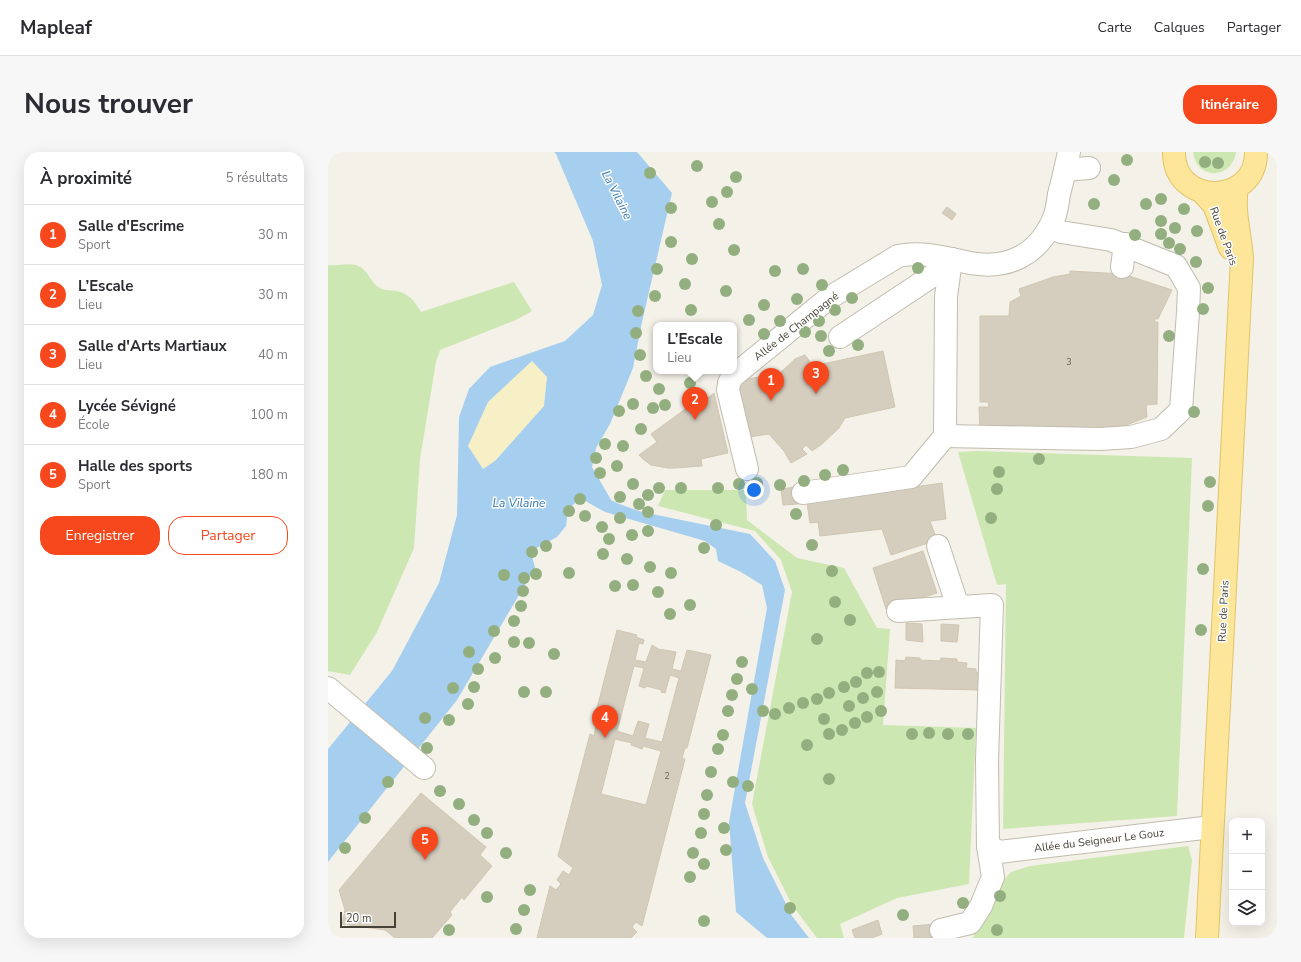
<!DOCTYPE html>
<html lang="fr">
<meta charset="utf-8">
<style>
body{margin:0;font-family:"Nunito Sans",sans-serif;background:#f7f7f7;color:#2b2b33}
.controls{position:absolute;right:12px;bottom:12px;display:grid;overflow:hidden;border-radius:8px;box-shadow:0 4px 16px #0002}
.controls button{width:36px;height:36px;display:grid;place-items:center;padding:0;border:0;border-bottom:1px solid #e1e1e2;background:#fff;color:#2b2b33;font:20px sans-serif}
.scale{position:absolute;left:12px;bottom:10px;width:56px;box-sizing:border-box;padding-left:4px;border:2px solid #474237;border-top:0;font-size:11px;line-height:14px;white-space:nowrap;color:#474237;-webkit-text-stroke:3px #fff;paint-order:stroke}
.you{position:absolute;left:426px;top:338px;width:14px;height:14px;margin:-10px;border:3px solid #fff;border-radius:50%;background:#1a73e8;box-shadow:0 0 0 6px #1a73e833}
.badge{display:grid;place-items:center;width:26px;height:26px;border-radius:50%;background:#f7481d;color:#fff;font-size:13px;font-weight:700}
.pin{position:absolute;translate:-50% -33px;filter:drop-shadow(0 1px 2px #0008)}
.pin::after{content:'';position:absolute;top:21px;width:14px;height:12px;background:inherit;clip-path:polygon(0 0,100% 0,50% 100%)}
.popup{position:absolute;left:325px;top:170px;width:84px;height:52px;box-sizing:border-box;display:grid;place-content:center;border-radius:8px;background:#fff;filter:drop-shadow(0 1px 3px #0005);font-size:13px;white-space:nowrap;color:#7c7c81}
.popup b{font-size:15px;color:#2b2b33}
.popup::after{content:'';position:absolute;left:50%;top:100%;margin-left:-8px;border:8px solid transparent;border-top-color:#fff}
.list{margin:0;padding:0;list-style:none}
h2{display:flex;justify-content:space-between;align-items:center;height:52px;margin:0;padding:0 16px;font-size:17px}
h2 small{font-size:13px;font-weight:400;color:#7c7c81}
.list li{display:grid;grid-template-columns:26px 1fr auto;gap:12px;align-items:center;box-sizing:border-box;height:60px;padding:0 16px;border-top:1px solid #e1e1e2}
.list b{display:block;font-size:15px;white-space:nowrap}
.list p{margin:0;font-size:13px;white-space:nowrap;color:#7c7c81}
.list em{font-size:13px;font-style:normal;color:#7c7c81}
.actions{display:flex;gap:8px;padding:12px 16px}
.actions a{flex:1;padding:9px 0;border:1px solid #f7481d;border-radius:16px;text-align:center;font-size:14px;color:#f7481d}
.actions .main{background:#f7481d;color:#fff}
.icon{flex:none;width:22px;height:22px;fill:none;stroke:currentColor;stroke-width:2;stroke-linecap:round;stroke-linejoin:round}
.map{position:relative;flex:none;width:949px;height:786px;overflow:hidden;border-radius:16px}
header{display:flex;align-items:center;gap:24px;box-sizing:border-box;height:56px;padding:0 20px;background:#fff;border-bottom:1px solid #e1e1e2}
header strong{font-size:19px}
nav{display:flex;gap:22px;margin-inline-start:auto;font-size:14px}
.intro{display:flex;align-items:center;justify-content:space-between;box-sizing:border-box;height:96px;padding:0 24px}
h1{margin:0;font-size:28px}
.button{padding:10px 18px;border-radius:16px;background:#f7481d;color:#fff;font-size:14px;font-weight:700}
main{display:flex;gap:24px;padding:0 24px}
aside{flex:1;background:#fff;border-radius:16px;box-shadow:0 4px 16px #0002}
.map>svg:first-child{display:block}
.green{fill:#cde7b2}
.sand{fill:#f7efc5}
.water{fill:#a6ceef;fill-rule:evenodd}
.building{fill:#d5cdbe;stroke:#d0c6b1;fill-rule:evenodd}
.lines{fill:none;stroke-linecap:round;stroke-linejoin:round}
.minor-casing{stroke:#c2bcae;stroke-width:24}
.major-casing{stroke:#e2c468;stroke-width:24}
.minor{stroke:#fff;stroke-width:22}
.major{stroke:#fde599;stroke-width:22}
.tree{fill:#93af80}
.labels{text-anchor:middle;stroke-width:3;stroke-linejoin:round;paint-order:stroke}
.number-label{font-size:9px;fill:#6a6559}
.street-label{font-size:11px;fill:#474237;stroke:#fff}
.water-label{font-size:12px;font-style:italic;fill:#3175b2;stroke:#fff}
</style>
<header>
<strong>Mapleaf</strong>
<nav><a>Carte</a><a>Calques</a><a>Partager</a></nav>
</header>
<div class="intro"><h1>Nous trouver</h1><a class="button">Itinéraire</a></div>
<main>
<aside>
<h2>À proximité<small>5 résultats</small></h2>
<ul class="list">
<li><span class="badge">1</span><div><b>Salle d'Escrime</b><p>Sport</p></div><em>30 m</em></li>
<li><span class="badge">2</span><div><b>L’Escale</b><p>Lieu</p></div><em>30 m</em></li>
<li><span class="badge">3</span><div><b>Salle d'Arts Martiaux</b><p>Lieu</p></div><em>40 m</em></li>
<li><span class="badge">4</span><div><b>Lycée Sévigné</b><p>École</p></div><em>100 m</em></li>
<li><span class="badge">5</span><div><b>Halle des sports</b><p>Sport</p></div><em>180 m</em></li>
</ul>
<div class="actions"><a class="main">Enregistrer</a><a>Partager</a></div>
</aside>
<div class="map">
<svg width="949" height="786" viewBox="0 0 949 786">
<rect width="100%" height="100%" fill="#f4f1e8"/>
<g class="green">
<path d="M865,0H908V1C903,28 868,28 865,0Z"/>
<path d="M0,113C9,114 20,111 28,113C40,117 41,128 50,135C56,139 62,138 68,139C81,141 87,150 93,160L186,130L204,159L188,168L112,198L108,210L92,307L86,396L49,480L22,523L0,519Z"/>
<polygon points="650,299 864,306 849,664 675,677 678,432 669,433 630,300"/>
<polygon points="337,338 418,338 419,368 469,406 516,416 549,476 562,477 555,573 648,576 641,732 569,746 512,772 516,786 489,786 464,753 440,705 424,652 464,440 453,408 427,379 330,354"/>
<polygon points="860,694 864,708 856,786 645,786 664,741 683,720 702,714"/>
</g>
<polygon class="sand" points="204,209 219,225 216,254 167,309 155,317 139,294 160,250"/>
<path class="water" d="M226,0H309L344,41L314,170L305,216L282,272L268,296L264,315L283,348L291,352L314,360L422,382L447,409L457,438L417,651L435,706L464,764L481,786H439L408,760L401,670L439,456L434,433L413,420L390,409L388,397L377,389L277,360L252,346L240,358L238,374L229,385L203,399L207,416L129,548L0,710V597L64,519L111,431L129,363L131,265L141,237L162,215L237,189L265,163L274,133L265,89L228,2ZM204,209L219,225L216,254L167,309L155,317L140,294L160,250Z"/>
<g class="building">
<polygon points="619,55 628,62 624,68 614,61"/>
<polygon points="742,119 795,122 844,138 830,167 826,167 827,170 830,170 829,252 818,253 819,265 796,274 784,277 652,278 651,255 661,255 660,250 652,250 652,164 681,164 682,150 693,144 691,137 725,125 742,122"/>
<polygon points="555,199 567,255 517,266 511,276 494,292 484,299 478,293 474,297 479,302 463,311 456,299 441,282 421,285 409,229 452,221 467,207 477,203 485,214"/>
<polygon points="386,241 400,301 373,307 374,314 347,316 340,316 323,313 316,308 311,303 329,290 323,282 367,250 370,254"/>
<polygon points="614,331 618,367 602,369 609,388 563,403 554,377 492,384 490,370 482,371 479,351"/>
<polygon points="468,335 470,352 455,353 453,337"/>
<polygon points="595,399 609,441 558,457 545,416"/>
<polygon points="578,471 594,472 595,490 578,488"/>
<polygon points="613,472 631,473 629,490 613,489"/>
<path d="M289,478L309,483L308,485L316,488L315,492L311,491L307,508L318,510L324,493L330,497L348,500L344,517L353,519L359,498L383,503L359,596H357L354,606L357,607L314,774L308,770L304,775L309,780L303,786L295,785L294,786H209L222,734L228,738L233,732L229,728L235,719L241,723L245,716L230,704L262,582L266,584L268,573L265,572ZM306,514L316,516L311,534L317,536L318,534L334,538L333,540L337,541L342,523L351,526L334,590L317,586L321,572L310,569L305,584L289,579ZM287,587L304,591L303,593L314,597L315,594L333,599L318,653L273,642Z"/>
<polygon points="578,505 592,506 592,508 612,509 613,506 629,507 629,510 639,511 638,516 648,517 648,520 652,521 651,538 567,536 568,508 577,509"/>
<polygon points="93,641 158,695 152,703 164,714 136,748 134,745 122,760 124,763 104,786 67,786 57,778 14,772 17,758 11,738"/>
<polygon points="550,768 554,782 544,786 527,786 524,778"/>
<polygon points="607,772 609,786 586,786 585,774"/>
</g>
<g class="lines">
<g class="minor-casing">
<g id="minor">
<polyline points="737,18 761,16"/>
<polyline points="623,107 618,145 617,284 772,287 803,285 833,277 853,258 860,160 861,136 848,114 783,88 733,80"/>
<polyline points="794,115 797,92"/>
<polyline points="512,185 604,124 623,107"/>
<path d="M419,317L400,238L401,231L404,225L501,146L570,104C594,99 619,106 642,111C681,118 711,102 726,66C729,58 730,50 731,42C735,28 738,14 741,0"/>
<polyline points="475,341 583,325 617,284"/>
<polyline points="610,394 630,455"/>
<polyline points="570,459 664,453 659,608 660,694 665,725 653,754 642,771 613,778"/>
<polyline points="0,536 96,616"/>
<polyline points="660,694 671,700 884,675"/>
</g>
</g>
<g class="major-casing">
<g id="major">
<path d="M846,0C845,55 929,54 928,0"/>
<polyline points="873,39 886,53 902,96"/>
<path d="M879,786L914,106C912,81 905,59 909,35"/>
</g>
</g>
<use href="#minor" class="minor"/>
<use href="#major" class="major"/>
</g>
<g class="tree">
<circle cx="799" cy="8" r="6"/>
<circle cx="877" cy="10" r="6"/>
<circle cx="890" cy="11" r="6"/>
<circle cx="369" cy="14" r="6"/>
<circle cx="322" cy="21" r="6"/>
<circle cx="408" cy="25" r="6"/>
<circle cx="786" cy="28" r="6"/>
<circle cx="399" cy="40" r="6"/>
<circle cx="833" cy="47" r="6"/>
<circle cx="384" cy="50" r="6"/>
<circle cx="766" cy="52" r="6"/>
<circle cx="818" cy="52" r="6"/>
<circle cx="343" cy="56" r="6"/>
<circle cx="856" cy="57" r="6"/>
<circle cx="833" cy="69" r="6"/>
<circle cx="391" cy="72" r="6"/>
<circle cx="847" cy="76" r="6"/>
<circle cx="869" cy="79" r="6"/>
<circle cx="833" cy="82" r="6"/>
<circle cx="807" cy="83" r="6"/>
<circle cx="343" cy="90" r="6"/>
<circle cx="841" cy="91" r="6"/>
<circle cx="852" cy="97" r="6"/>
<circle cx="406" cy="98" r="6"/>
<circle cx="364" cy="107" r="6"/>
<circle cx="868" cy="110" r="6"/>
<circle cx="590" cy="116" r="6"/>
<circle cx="329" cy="117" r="6"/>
<circle cx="475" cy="117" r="6"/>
<circle cx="447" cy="119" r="6"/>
<circle cx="357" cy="132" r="6"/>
<circle cx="494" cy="133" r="6"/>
<circle cx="880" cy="136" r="6"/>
<circle cx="398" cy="139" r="6"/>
<circle cx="327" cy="144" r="6"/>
<circle cx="524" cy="146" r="6"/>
<circle cx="469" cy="147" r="6"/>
<circle cx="436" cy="153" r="6"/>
<circle cx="875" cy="157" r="6"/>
<circle cx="363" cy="158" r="6"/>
<circle cx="507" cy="158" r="6"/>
<circle cx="310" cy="159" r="6"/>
<circle cx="421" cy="168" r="6"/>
<circle cx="452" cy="169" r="6"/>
<circle cx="491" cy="169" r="6"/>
<circle cx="477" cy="180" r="6"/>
<circle cx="308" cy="181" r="6"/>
<circle cx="436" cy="182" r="6"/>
<circle cx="493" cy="184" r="6"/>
<circle cx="841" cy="184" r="6"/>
<circle cx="530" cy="193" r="6"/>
<circle cx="501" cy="199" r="6"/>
<circle cx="312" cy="203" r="6"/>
<circle cx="318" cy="224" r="6"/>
<circle cx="362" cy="231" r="6"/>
<circle cx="331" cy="237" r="6"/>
<circle cx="305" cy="252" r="6"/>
<circle cx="337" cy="253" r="6"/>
<circle cx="325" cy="256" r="6"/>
<circle cx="291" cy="259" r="6"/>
<circle cx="866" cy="260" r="6"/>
<circle cx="313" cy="277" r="6"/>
<circle cx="277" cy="292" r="6"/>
<circle cx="295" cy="294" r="6"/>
<circle cx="268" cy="306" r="6"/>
<circle cx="711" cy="307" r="6"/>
<circle cx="289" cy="314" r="6"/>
<circle cx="515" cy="318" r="6"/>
<circle cx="671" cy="320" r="6"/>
<circle cx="272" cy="321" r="6"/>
<circle cx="497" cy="323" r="6"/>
<circle cx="476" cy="329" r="6"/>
<circle cx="882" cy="330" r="6"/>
<circle cx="429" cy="331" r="6"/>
<circle cx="305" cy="332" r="6"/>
<circle cx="411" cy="332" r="6"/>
<circle cx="452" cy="333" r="6"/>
<circle cx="331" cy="336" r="6"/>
<circle cx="353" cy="336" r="6"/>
<circle cx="390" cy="336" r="6"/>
<circle cx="669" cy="337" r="6"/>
<circle cx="320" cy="343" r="6"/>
<circle cx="292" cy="345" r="6"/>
<circle cx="252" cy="347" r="6"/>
<circle cx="311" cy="352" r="6"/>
<circle cx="880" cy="354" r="6"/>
<circle cx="241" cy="359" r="6"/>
<circle cx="320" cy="360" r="6"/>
<circle cx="468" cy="362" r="6"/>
<circle cx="257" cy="364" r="6"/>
<circle cx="292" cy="366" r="6"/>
<circle cx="663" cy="366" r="6"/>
<circle cx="388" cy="373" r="6"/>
<circle cx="274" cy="375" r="6"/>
<circle cx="320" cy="379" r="6"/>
<circle cx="304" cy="383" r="6"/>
<circle cx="281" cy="387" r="6"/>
<circle cx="484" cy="393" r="6"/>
<circle cx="218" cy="394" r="6"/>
<circle cx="376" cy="396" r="6"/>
<circle cx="204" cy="400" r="6"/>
<circle cx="275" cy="402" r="6"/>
<circle cx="299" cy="407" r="6"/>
<circle cx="322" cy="415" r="6"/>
<circle cx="875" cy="417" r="6"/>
<circle cx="504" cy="419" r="6"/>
<circle cx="241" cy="421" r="6"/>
<circle cx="343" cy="421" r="6"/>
<circle cx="208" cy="422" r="6"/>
<circle cx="176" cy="423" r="6"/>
<circle cx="196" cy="426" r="6"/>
<circle cx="305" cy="433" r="6"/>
<circle cx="287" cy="434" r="6"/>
<circle cx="195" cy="439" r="6"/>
<circle cx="330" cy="440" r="6"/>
<circle cx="507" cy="450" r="6"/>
<circle cx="362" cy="453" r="6"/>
<circle cx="193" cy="454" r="6"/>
<circle cx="342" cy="462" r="6"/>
<circle cx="522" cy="468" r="6"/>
<circle cx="186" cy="469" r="6"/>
<circle cx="873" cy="478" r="6"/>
<circle cx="166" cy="479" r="6"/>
<circle cx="489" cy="487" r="6"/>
<circle cx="186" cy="490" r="6"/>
<circle cx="201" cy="491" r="6"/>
<circle cx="141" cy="500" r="6"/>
<circle cx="226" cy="502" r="6"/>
<circle cx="167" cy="506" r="6"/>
<circle cx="414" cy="510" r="6"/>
<circle cx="150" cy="517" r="6"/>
<circle cx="551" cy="520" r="6"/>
<circle cx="539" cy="521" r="6"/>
<circle cx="409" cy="527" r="6"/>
<circle cx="528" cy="530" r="6"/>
<circle cx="146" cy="535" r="6"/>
<circle cx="516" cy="535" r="6"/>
<circle cx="125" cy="536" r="6"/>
<circle cx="424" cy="537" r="6"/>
<circle cx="196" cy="540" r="6"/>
<circle cx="218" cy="540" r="6"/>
<circle cx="549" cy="540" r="6"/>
<circle cx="501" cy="541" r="6"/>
<circle cx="404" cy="543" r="6"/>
<circle cx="535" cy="546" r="6"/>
<circle cx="489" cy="547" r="6"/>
<circle cx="475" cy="551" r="6"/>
<circle cx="140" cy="552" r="6"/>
<circle cx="521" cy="554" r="6"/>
<circle cx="461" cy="556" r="6"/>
<circle cx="400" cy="559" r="6"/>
<circle cx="435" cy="559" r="6"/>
<circle cx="553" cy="559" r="6"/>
<circle cx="447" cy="562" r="6"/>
<circle cx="539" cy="565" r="6"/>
<circle cx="97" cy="566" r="6"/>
<circle cx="496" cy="567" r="6"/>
<circle cx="121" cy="568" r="6"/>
<circle cx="527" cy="571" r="6"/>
<circle cx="514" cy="578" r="6"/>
<circle cx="601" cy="581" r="6"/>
<circle cx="501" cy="582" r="6"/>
<circle cx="584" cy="582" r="6"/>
<circle cx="620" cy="582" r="6"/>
<circle cx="640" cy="582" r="6"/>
<circle cx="395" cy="583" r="6"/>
<circle cx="479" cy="593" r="6"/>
<circle cx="99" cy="596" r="6"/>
<circle cx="390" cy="597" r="6"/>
<circle cx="383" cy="620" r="6"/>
<circle cx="501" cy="627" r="6"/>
<circle cx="60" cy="630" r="6"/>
<circle cx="405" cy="630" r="6"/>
<circle cx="420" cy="634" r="6"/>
<circle cx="112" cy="639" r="6"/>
<circle cx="379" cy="643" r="6"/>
<circle cx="131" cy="652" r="6"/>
<circle cx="376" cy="662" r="6"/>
<circle cx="37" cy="666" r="6"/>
<circle cx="146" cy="668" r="6"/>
<circle cx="396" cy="676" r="6"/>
<circle cx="159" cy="681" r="6"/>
<circle cx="373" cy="681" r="6"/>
<circle cx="17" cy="696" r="6"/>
<circle cx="398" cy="698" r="6"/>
<circle cx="178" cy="701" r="6"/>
<circle cx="365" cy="701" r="6"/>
<circle cx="376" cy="712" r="6"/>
<circle cx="362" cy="725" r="6"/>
<circle cx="202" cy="738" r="6"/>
<circle cx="672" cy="744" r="6"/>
<circle cx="159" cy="745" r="6"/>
<circle cx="635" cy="751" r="6"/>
<circle cx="462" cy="756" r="6"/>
<circle cx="196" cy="758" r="6"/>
<circle cx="575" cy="763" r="6"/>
<circle cx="376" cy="769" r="6"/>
<circle cx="188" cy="777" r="6"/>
<circle cx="121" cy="778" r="6"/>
<circle cx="669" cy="778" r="6"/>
</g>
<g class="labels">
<g class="number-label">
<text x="741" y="213">3</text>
<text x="339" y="627">2</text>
</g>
<g class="street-label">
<text transform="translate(896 84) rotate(70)" y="4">Rue de Paris</text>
<text transform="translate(468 174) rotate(-38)" y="4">Allée de Champagné</text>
<text transform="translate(895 459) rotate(-87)" y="4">Rue de Paris</text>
<text transform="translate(771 688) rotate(-7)" y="4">Allée du Seigneur Le Gouz</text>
</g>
<g class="water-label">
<text transform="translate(289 43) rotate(63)" y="4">La Vilaine</text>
<text x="191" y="355">La Vilaine</text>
</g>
</g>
</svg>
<div class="controls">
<button>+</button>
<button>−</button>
<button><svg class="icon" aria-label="layers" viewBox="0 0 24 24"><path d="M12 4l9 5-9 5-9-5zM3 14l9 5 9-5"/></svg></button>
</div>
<div class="scale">20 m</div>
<div class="you"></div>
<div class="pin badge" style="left:443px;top:249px">1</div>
<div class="pin badge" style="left:367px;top:268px">2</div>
<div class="popup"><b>L’Escale</b>Lieu</div>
<div class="pin badge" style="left:488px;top:242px">3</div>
<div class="pin badge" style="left:277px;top:586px">4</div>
<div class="pin badge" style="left:97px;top:708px">5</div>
</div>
</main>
